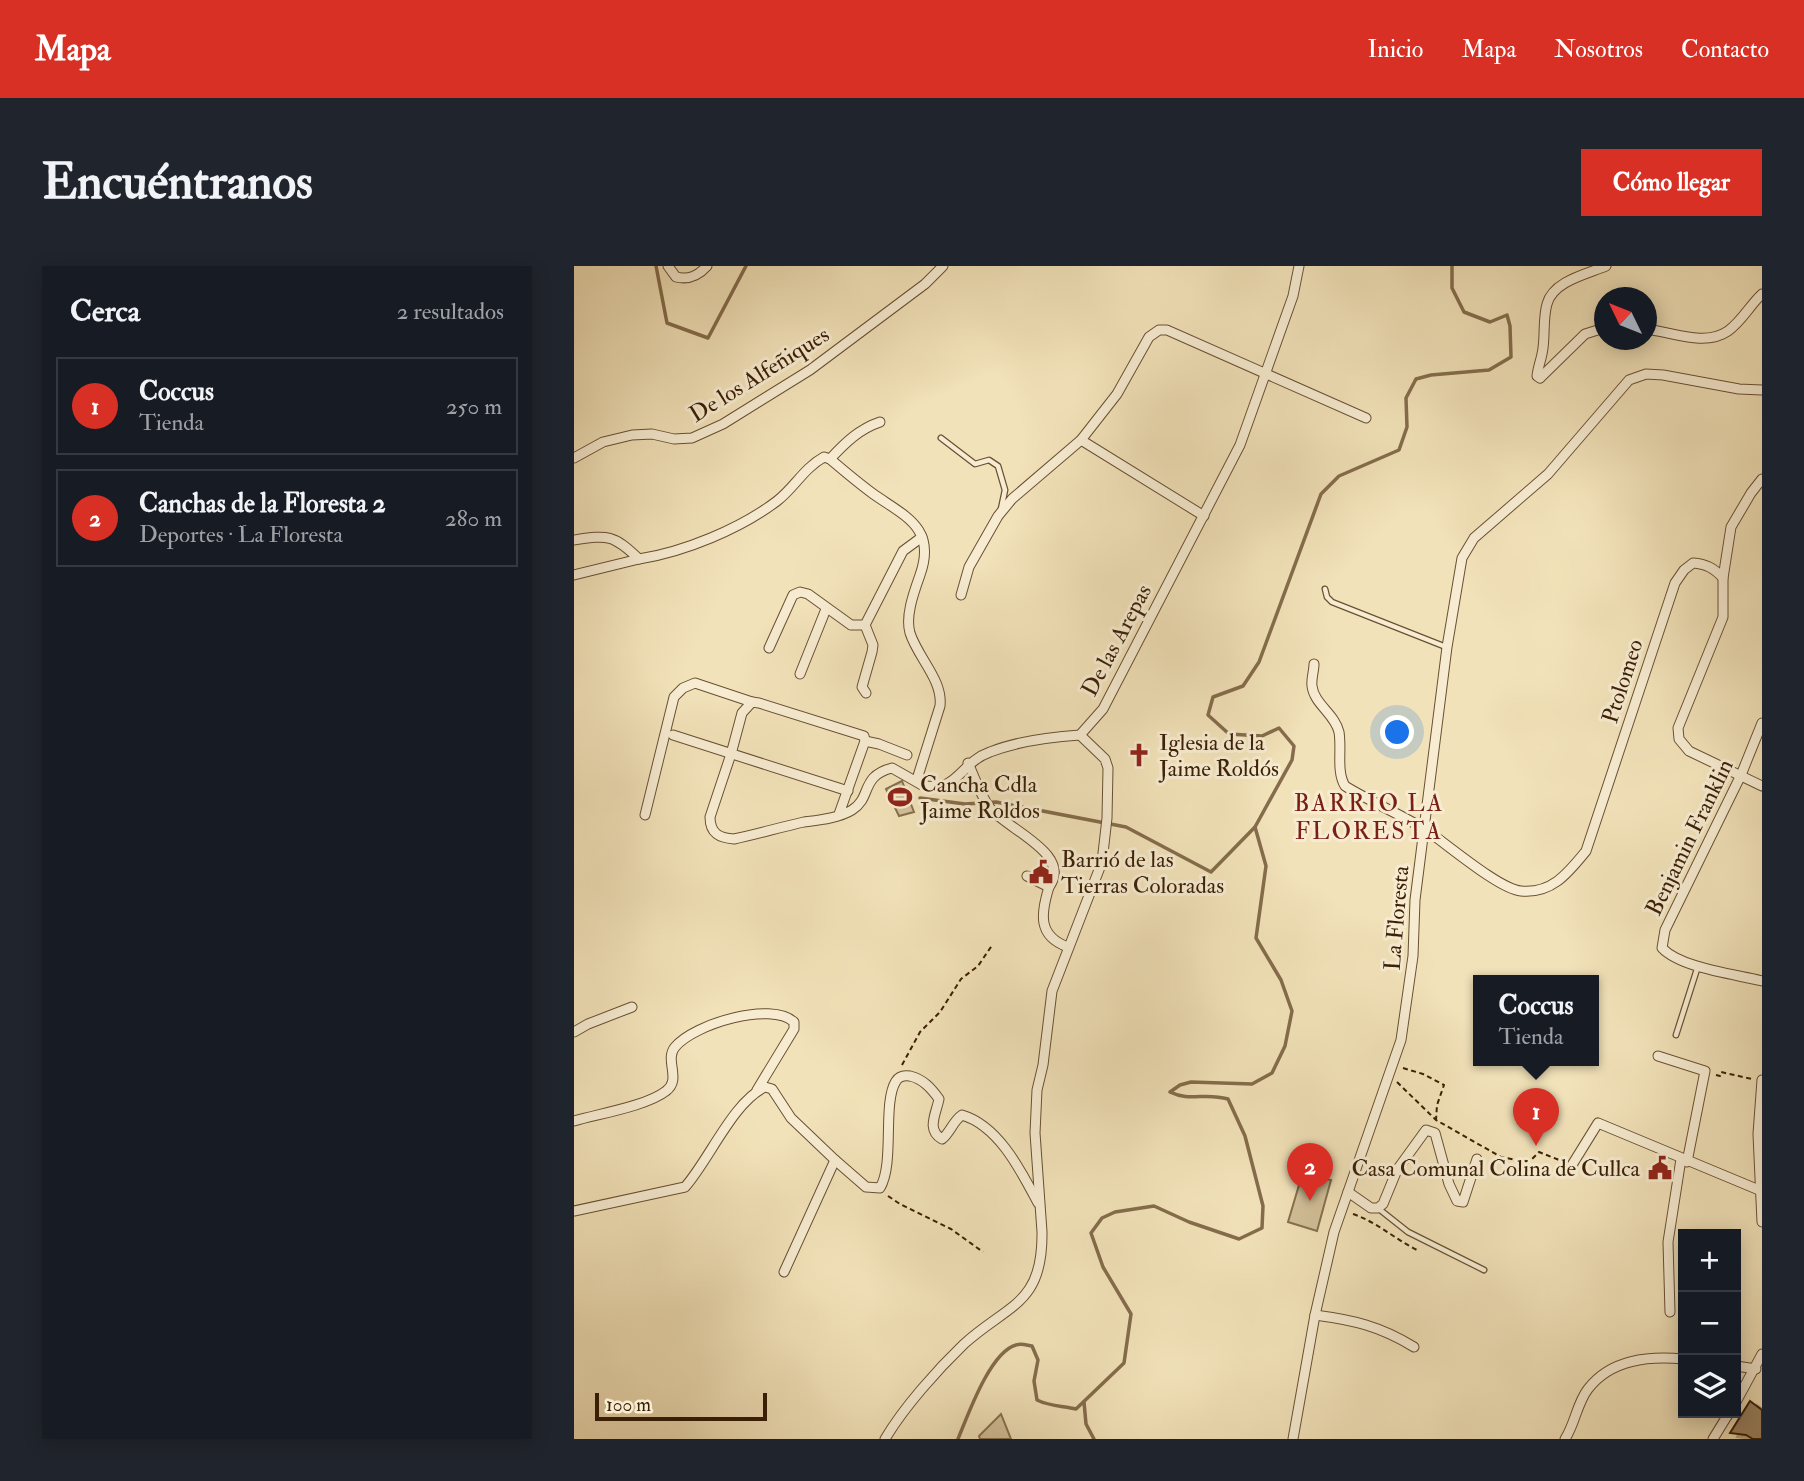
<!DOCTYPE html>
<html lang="es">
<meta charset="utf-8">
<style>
body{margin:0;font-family:"IM FELL Double Pica",serif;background:#20242c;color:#f1f3f6}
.controls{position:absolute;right:21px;bottom:21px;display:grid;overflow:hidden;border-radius:0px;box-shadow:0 4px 18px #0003}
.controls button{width:63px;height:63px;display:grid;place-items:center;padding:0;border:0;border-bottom:2px solid #363941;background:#171b24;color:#f1f3f6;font:35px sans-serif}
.compass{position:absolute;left:1020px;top:21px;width:63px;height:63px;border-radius:50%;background:#171b24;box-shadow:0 4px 18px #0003;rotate:313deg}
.scale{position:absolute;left:21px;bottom:18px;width:172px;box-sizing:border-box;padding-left:7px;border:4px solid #3b1f05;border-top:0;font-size:19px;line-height:24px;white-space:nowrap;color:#3b1f05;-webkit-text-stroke:5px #f7ecd2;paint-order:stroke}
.you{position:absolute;left:824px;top:467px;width:24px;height:24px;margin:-18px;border:5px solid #fff;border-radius:50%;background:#1a73e8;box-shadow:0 0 0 10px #1a73e833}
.badge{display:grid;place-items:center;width:46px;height:46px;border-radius:50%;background:#d93025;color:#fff;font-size:23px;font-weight:700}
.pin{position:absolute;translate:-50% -58px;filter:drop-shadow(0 2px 4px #0008)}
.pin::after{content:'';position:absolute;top:37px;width:24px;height:21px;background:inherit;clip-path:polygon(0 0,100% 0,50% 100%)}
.popup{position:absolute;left:899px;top:709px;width:126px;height:91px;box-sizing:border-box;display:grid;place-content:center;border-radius:0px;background:#171b24;filter:drop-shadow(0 2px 5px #0005);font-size:23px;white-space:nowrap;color:#9ea1a6}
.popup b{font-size:26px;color:#f1f3f6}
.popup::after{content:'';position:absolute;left:50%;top:100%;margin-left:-14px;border:14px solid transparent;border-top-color:#171b24}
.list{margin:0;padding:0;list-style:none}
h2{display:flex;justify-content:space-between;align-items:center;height:91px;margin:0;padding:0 28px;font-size:30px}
h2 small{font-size:23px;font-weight:400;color:#9ea1a6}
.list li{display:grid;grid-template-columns:46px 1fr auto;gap:21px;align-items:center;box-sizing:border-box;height:98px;margin:0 14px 14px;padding:0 14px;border:2px solid #363941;border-radius:0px}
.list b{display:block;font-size:26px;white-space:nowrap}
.list p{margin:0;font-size:23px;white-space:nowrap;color:#9ea1a6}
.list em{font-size:23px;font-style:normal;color:#9ea1a6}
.icon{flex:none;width:38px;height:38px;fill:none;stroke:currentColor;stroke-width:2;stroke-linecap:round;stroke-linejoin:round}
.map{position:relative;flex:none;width:1188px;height:1173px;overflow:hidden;border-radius:0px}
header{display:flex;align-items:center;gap:42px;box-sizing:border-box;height:98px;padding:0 35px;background:#d93025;color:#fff}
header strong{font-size:33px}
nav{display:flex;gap:38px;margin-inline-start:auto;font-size:24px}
.intro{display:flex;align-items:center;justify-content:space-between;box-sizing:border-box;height:168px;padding:0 42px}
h1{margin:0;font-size:49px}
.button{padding:18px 32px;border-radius:0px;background:#d93025;color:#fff;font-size:24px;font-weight:700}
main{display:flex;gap:42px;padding:0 42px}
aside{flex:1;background:#171b24;border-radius:0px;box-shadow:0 4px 18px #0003}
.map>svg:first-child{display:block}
.green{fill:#d3c19a;stroke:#877050;stroke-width:2}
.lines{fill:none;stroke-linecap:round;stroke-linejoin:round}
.stream{stroke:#846c4c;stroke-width:3.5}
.building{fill:#9a8463;stroke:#3b1f05;stroke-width:2;filter:url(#shadow)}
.lane-casing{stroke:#695032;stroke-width:7}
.street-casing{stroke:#695032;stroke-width:11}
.path{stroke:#3b1f05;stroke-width:2;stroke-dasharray:5 3.5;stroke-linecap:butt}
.lane{stroke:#f7ecd2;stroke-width:4.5}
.street{stroke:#f7ecd2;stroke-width:9}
.labels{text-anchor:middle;stroke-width:6;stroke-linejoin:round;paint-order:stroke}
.street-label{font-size:23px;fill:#3b1f05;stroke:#f7ecd2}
.poi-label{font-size:23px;fill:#3b1f05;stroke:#f7ecd2;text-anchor:start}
.neighbourhood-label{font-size:24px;letter-spacing:2px;fill:#7a1f14;stroke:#f7ecd2}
</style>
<header>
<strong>Mapa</strong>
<nav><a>Inicio</a><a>Mapa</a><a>Nosotros</a><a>Contacto</a></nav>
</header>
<div class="intro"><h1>Encuéntranos</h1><a class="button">Cómo llegar</a></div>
<main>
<aside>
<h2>Cerca<small>2 resultados</small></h2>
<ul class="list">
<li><span class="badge">1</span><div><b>Coccus</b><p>Tienda</p></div><em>250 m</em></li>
<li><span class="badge">2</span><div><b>Canchas de la Floresta 2</b><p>Deportes · La Floresta</p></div><em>280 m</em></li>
</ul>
</aside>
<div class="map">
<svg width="1188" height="1173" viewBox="0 0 1188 1173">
<defs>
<filter id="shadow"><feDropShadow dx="7" dy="4" stdDeviation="0" flood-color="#0004"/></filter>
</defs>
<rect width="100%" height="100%" fill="#f2e2b9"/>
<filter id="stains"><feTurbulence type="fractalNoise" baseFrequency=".00286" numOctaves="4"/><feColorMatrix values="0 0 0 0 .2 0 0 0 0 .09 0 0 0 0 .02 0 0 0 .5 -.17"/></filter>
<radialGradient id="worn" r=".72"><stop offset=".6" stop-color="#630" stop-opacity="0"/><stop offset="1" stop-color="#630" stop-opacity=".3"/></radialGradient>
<g class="green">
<polygon points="328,515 340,546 325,550 312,523"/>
<polygon points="728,909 757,914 743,965 714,956"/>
<polygon points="427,1148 437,1173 406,1173 405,1170"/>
</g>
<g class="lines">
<g class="stream">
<polyline points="82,0 93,57 134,72 172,0"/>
<polyline points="346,532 391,538 422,536 552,561 637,606 681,561 718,494 720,480 705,462 688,470 655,468 634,449 639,431 669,420 685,396 747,228 765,210 825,184 833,161 832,132 842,113 857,109 915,104 937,91 936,60 933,49 916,56 890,46 878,22 878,0"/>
<polyline points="510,1136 512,1158 520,1173"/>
<path d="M384,1173C394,1149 416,1086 442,1079C447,1077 452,1079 458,1080L464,1094L460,1115L463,1134C475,1140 488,1140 502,1143L550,1097L557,1048L529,1001L517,967L528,952L541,946L580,940L615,956L665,973L688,962L689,940L671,870L654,833C631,826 616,836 596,826L606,819L617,816L678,818L698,807L711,780L718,745L707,714L682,672L692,600L681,561"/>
</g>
</g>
<polygon class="building" points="1176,1135 1188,1144 1188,1173 1179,1173 1172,1169 1156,1167"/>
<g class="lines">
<g class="lane-casing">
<g id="lane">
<polyline points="367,172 401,198 415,194 424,200 431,224 427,243"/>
<polyline points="751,323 753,331 758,336 872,381"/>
<polyline points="1102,769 1124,700"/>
<polyline points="805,943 834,966 910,1004"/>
</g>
</g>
<g class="street-casing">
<g id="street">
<path d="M94,0L102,11C115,14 124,10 133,0"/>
<path d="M1072,63C1098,66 1131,81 1154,65C1168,55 1176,39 1188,28"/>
<path d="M966,112L963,110C964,100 968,92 969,82C971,68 969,52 973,38C979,15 1013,8 1032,0"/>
<polyline points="966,112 1011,68 1030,62"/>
<polyline points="507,174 630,250"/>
<polyline points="0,192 29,176 58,169 78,168 100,173 118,172 149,158 236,104 351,18 369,0"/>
<path d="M256,193C271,177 285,163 306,156"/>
<polyline points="1188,213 1177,227 1157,261 1149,312 1149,351 1104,462 1105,473 1115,485 1188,520"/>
<path d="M0,274C34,269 39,268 65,293L0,309"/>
<path d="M65,293C110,286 166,263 203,235C220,222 230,202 250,191L256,193C269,204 283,216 298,227C330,250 363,261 346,309C340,326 331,350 336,367C344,392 369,414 366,440L344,510L348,519C384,528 385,497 416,486C444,475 476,471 506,469L529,443L666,179L719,30L725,0"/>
<polyline points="387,329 395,301 424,250 438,233 507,174 543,128 575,71 585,64 593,64 792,152"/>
<polyline points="291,359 299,379 298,386 288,421 292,427"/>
<polyline points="195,382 219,329 226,326 234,328 277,359 291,359 329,285 348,271"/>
<path d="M740,398C740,405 737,413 738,420C740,438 761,448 765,466C768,484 762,505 771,520C797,536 826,548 852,564C873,578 925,623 947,625C978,628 994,607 1012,585L1101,317L1110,304L1119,297C1132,298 1140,302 1149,312"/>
<polyline points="226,408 252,343"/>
<path d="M1188,457L1167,509L1091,664L1088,682C1107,702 1160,708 1188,715"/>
<polyline points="99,469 274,525"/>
<polyline points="291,475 305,478 333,489"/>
<path d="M394,497C401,512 406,529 416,542C434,564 499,588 475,621L453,610"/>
<path d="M265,548L291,475L290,470L185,437L178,436L168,447L157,488L136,551C136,568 146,572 160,573C184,568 207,561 230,556C245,554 265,552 278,544C298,532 286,510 318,502L348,519"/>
<polyline points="71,549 100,431 109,422 121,417 178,436"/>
<path d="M475,621C467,647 463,670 494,681"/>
<polyline points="0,766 14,758 58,741"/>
<polyline points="1084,790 1131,805 1113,896"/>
<polyline points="1188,814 1184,868 1188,956"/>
<path d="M0,855C24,848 73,840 92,825C108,813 90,794 101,781C120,758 197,735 220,756V763L183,824"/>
<polyline points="998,899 1024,857 1185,924"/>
<polyline points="774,926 797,942 804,942 809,938 823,904 852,864 861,867 875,918 883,935 889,936 903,893"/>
<path d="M0,945L111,921C135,894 159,836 191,821L198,823L217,852L261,894L292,921L306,922C321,897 308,837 322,815C325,810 330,809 336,810C349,813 357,822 365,833C362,848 352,864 368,873C376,867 379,855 388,849C425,860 447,905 464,937"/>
<polyline points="210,1006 261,894"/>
<polyline points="1096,1046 1094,976 1107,893"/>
<path d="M741,1049C779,1054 806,1060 840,1081"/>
<polyline points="1162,1100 1182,1103"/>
<polyline points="1162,1136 1188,1088"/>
<path d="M311,1173C330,1141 363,1104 390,1078C434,1038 469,1039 468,966L461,867L463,824L469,799L478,725L528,596L533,552L534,502L531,493L506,469"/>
<polyline points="719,1173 741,1049 760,966 827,774 839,690 841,634 873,381 888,292 900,272 974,208 1055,114 1072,108 1089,109 1165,123 1188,124"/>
<path d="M991,1173C1001,1158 1003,1137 1014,1123C1037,1093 1075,1090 1109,1093"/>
<polyline points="1139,1173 1155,1147"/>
</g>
</g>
<g class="path">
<polyline points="328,799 346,766 366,746 387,713 404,700 419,678"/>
<polyline points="829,802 849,808 870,819 863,839 862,854"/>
<polyline points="1142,809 1146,810 1147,806 1178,813"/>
<polyline points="823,816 862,854 927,891 947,895 957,894 965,886 990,896"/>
<polyline points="314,930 326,938 377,963 409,986"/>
<path d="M779,948C803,956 822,974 845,985"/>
</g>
<use href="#lane" class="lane"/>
<use href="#street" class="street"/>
</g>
<defs>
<g id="church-bare" transform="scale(1.89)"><path d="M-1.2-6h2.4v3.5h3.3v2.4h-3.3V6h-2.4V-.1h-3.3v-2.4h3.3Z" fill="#8f2418" stroke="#f7ecd2" stroke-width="2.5" paint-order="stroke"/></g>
<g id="stadium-bare" transform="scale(1.89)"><path d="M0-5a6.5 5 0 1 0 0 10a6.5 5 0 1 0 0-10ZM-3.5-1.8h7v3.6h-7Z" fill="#8f2418" stroke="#f7ecd2" stroke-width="2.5" paint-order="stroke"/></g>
<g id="civic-bare" transform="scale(1.89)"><path d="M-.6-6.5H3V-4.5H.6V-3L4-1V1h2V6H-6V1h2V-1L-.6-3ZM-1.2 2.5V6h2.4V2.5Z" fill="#8f2418" stroke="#f7ecd2" stroke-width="2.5" paint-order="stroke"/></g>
</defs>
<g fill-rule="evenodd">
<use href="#church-bare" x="565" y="489"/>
<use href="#stadium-bare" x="326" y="531"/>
<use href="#civic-bare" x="467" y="606"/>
<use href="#civic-bare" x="1086" y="902"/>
</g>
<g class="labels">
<g class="street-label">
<text transform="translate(185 108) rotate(-32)" y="8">De los Alfeñiques</text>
<text transform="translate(542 374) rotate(-62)" y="8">De las Arepas</text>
<text transform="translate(1048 415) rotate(-72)" y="8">Ptolomeo</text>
<text transform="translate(1115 571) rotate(-64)" y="8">Benjamin Franklin</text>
<text transform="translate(822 652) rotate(-85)" y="8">La Floresta</text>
</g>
<g class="poi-label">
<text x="585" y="484">Iglesia de la<tspan x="585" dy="26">Jaime Roldós</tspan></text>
<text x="346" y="526">Cancha Cdla<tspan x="346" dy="26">Jaime Roldos</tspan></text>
<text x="487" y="601">Barrió de las<tspan x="487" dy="26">Tierras Coloradas</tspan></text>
<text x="1066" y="910" text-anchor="end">Casa Comunal Colina de Cullca</text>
</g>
<g class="neighbourhood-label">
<text x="795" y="545">BARRIO LA<tspan x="795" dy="28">FLORESTA</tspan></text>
</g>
</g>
<rect width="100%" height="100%" filter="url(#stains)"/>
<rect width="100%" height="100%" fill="url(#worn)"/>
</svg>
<div class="controls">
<button>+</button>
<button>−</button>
<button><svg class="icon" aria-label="layers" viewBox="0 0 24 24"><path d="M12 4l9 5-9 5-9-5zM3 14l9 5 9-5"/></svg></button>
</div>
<svg class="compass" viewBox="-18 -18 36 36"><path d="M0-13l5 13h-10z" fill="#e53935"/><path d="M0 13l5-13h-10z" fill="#9ea1a6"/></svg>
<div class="scale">100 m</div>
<div class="you"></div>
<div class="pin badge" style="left:962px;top:880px">1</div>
<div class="popup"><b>Coccus</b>Tienda</div>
<div class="pin badge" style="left:736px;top:935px">2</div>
</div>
</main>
